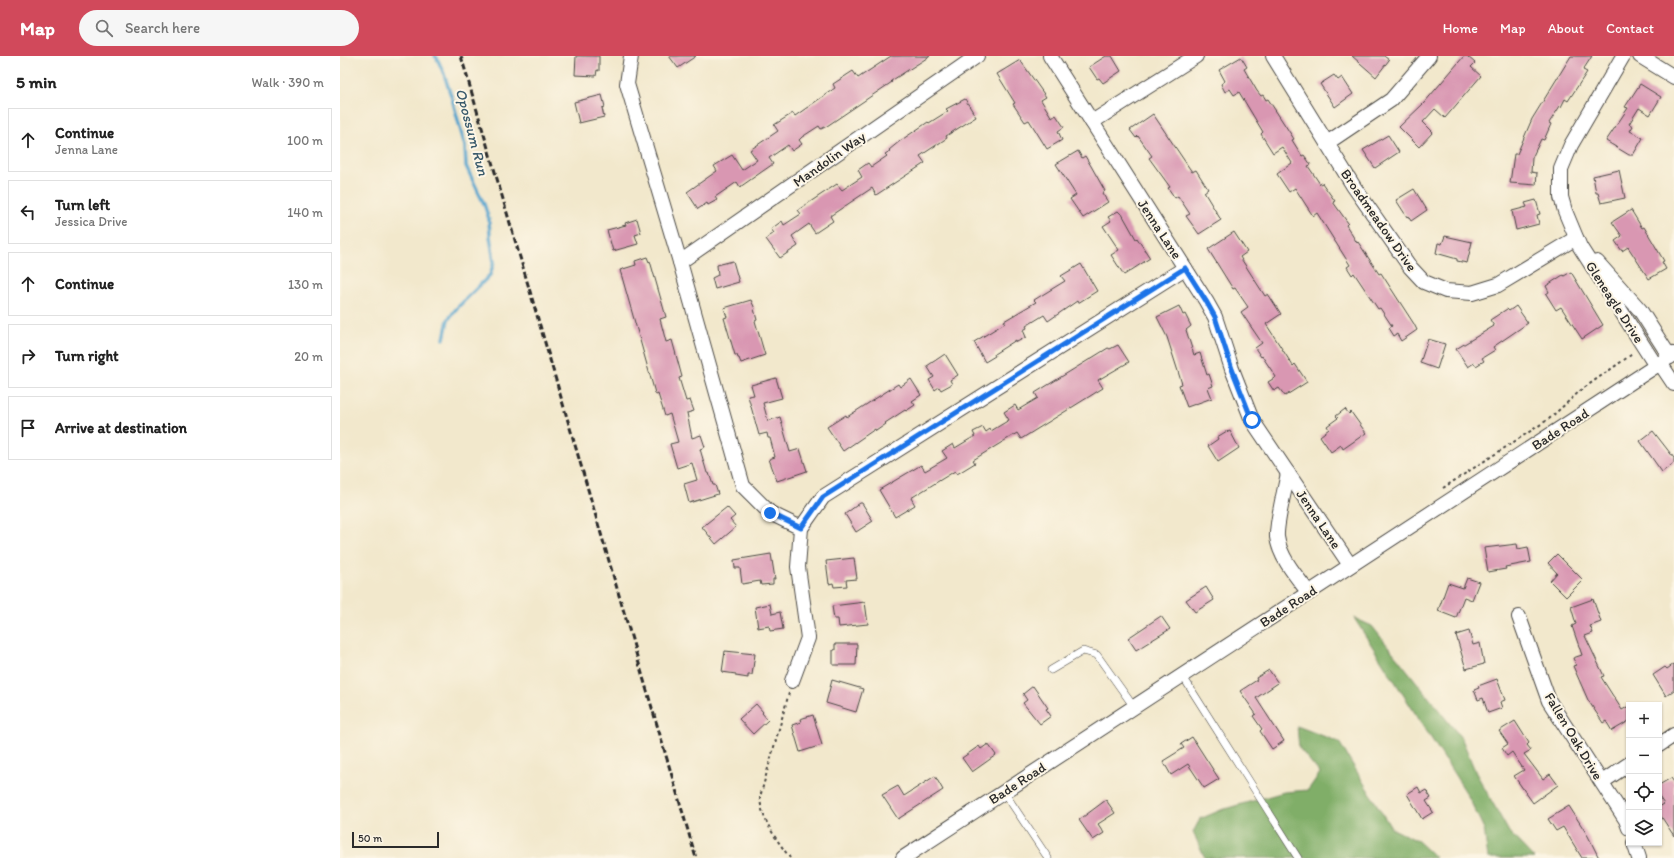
<!DOCTYPE html>
<meta charset="utf-8">
<style>
body{margin:0;font-family:Itim,sans-serif;background:#f6f6f6;color:#222}
.controls{position:absolute;right:12px;bottom:12px;display:grid;overflow:hidden;border-radius:0px;box-shadow:0 1px 3px #0004}
.controls button{width:36px;height:36px;display:grid;place-items:center;padding:0;border:0;border-bottom:1px solid #e0e0e0;background:#fff;color:#222;font:20px sans-serif}
.scale{position:absolute;left:12px;bottom:10px;width:87px;box-sizing:border-box;padding-left:4px;border:2px solid #2b2b2b;border-top:0;font-size:11px;line-height:14px;white-space:nowrap;color:#2b2b2b;-webkit-text-stroke:3px #fcf5e5;paint-order:stroke}
.stop{position:absolute;width:12px;height:12px;margin:-9px;border:3px solid #1a73e8;border-radius:50%;background:#fff}
.stop.end{background:#1a73e8;border-color:#fff;box-shadow:0 1px 4px #0008}
.list{margin:0;padding:0;list-style:none}
h2{display:flex;justify-content:space-between;align-items:center;height:52px;margin:0;padding:0 16px;font-size:17px}
h2 small{font-size:13px;font-weight:400;color:#767676}
.list li{display:grid;grid-template-columns:26px 1fr auto;gap:12px;align-items:center;box-sizing:border-box;height:64px;margin:0 8px 8px;padding:0 8px;border:1px solid #e0e0e0;border-radius:0px}
.list b{display:block;font-size:15px;white-space:nowrap}
.list p{margin:0;font-size:13px;white-space:nowrap;color:#767676}
.list em{font-size:13px;font-style:normal;color:#767676}
.icon{flex:none;width:22px;height:22px;fill:none;stroke:currentColor;stroke-width:2;stroke-linecap:round;stroke-linejoin:round}
.map{position:relative;flex:none;width:1334px;height:802px;overflow:hidden}
header{display:flex;align-items:center;gap:24px;box-sizing:border-box;height:56px;padding:0 20px;background:#d1495b;color:#fff}
header strong{font-size:19px}
nav{display:flex;gap:22px;margin-inline-start:auto;font-size:14px}
.search{width:280px;height:36px;background:#f6f6f6;display:flex;align-items:center;gap:10px;box-sizing:border-box;padding:0 14px;border-radius:22px;color:#767676;font-size:15px}
main{display:flex}
aside{flex:1;background:#fff}
.map>svg:first-child{display:block}
.forest{fill:#80ae67;stroke:#566c49}
.lines{fill:none;stroke-linecap:round;stroke-linejoin:round}
.stream{stroke:#54a4ce;stroke-width:3.5}
.building{fill:#d997b2}
.service-casing{stroke:#494743;stroke-width:8}
.minor-casing{stroke:#494743;stroke-width:16}
.path{stroke:#494743;stroke-width:2;stroke-dasharray:3 3;stroke-linecap:butt}
.service{stroke:#fff;stroke-width:7}
.minor{stroke:#fff;stroke-width:14}
.rail{stroke:#2b2b2b;stroke-width:3;stroke-dasharray:6 3;stroke-linecap:butt}
.route{stroke:#1a73e8;stroke-width:5}
.labels{text-anchor:middle;stroke-width:4;stroke-linejoin:round;paint-order:stroke}
.street-label{font-size:14px;fill:#2b2b2b;stroke:#fcf5e5}
.water-label{font-size:15px;font-style:italic;fill:#3b5b6c;stroke:#fcf5e5}
</style>
<header>
<strong>Map</strong>
<div class="search"><svg class="icon" aria-label="search" viewBox="0 0 24 24"><circle cx="10" cy="10" r="6"/><path d="M15 15l6 6"/></svg>Search here</div>
<nav><a>Home</a><a>Map</a><a>About</a><a>Contact</a></nav>
</header>
<main>
<aside>
<h2>5 min<small>Walk · 390 m</small></h2>
<ul class="list">
<li><svg class="icon" aria-label="ahead" viewBox="0 0 24 24"><path d="M12 20V5M6 11l6-6 6 6"/></svg><div><b>Continue</b><p>Jenna Lane</p></div><em>100 m</em></li>
<li><svg class="icon" aria-label="left" viewBox="0 0 24 24"><path d="M17 20v-9H6M10 6l-5 5 5 5"/></svg><div><b>Turn left</b><p>Jessica Drive</p></div><em>140 m</em></li>
<li><svg class="icon" aria-label="ahead" viewBox="0 0 24 24"><path d="M12 20V5M6 11l6-6 6 6"/></svg><div><b>Continue</b></div><em>130 m</em></li>
<li><svg class="icon" aria-label="right" viewBox="0 0 24 24"><path d="M7 20v-9h11M14 6l5 5-5 5"/></svg><div><b>Turn right</b></div><em>20 m</em></li>
<li><svg class="icon" aria-label="arrive" viewBox="0 0 24 24"><path d="M6 21V4h12l-3 4 3 4H6"/></svg><div><b>Arrive at destination</b></div></li>
</ul>
</aside>
<div class="map">
<svg width="1334" height="802" viewBox="0 0 1334 802">
<rect width="100%" height="100%" fill="#fcf5e5"/>
<filter id="ink" filterUnits="userSpaceOnUse"><feTurbulence type="fractalNoise" baseFrequency=".025" numOctaves="2"/><feDisplacementMap in="SourceGraphic" scale="8" xChannelSelector="R" yChannelSelector="G"/><feConvolveMatrix kernelMatrix="1 2 1 2 8 2 1 2 1" color-interpolation-filters="sRGB"/></filter>
<filter id="wash" filterUnits="userSpaceOnUse"><feTurbulence type="fractalNoise" baseFrequency=".012" numOctaves="4" result="noise"/><feDisplacementMap in="SourceGraphic" scale="16" xChannelSelector="R" yChannelSelector="G"/><feGaussianBlur stdDeviation="0.9" result="paint"/><feColorMatrix in="noise" values="0 0 0 0 0 0 0 0 0 0 0 0 0 0 0 0 0 1.4 0 .05"/><feComposite in="paint" operator="in"/></filter>
<g filter="url(#wash)">
<rect width="100%" height="100%" fill="#f2e8cc"/>
<g class="forest">
<polygon points="1014,562 1032,570 1122,683 1136,717 1169,776 1194,802 1148,802 1144,773 1127,738"/>
<polygon points="957,670 999,686 1051,772 1078,785 1096,802 865,802 853,776 860,763 881,754 944,736 968,734 980,717 959,692"/>
</g>
<g class="lines">
<polyline class="stream" points="95,0 97,2 104,18 113,46 125,90 126,110 144,148 149,163 150,180 154,206 150,219 116,253 108,264 104,283"/>
</g>
<g id="blocks">
<g class="building">
<polygon points="236,0 259,0 259,15 257,14 256,20 235,19"/>
<polygon points="329,0 356,0 338,12"/>
<polygon points="551,0 590,0 551,25 552,26 487,70 481,73 479,70 462,81 459,84 462,88 452,95 448,89 429,102 433,108 400,131 397,126 375,141 377,144 368,149 367,147 358,153 347,136 377,115 374,110 392,99 402,114 417,104 410,94 438,75 434,69 453,57 455,60 495,32 493,28 513,15 518,22"/>
<polygon points="766,0 772,0 781,15 763,27 759,22 757,23 749,11"/>
<polygon points="1012,0 1044,0 1049,4 1036,21"/>
<polygon points="1124,0 1127,0 1135,7 1131,11 1141,20 1105,62 1095,53 1083,66 1093,76 1079,91 1059,71 1084,47"/>
<polygon points="1231,0 1252,0 1243,14 1247,16 1228,45 1225,43 1221,51 1220,50 1209,67 1211,68 1204,84 1201,83 1192,102 1191,116 1197,117 1196,129 1170,127 1174,98 1177,98 1192,63"/>
<polygon points="901,1 907,11 904,13 917,35 921,40 923,39 926,44 928,43 954,83 952,84 962,100 964,99 971,109 968,110 980,128 982,127 995,145 993,146 1008,167 1006,169 1017,187 1018,186 1039,218 1041,217 1074,268 1077,274 1061,285 1057,278 1054,280 1049,272 1052,270 1040,252 1038,253 1014,217 1012,219 1007,211 1010,209 977,157 973,160 955,132 949,136 937,118 952,107 942,91 933,97 921,78 923,76 899,36 894,39 890,33 885,36 881,28 885,25 879,14"/>
<polygon points="680,4 706,41 701,44 712,62 716,59 724,71 718,75 722,84 707,93 689,64 685,66 673,48 675,47 657,18"/>
<polygon points="994,19 998,24 1002,21 1013,38 995,51 980,28"/>
<polygon points="1300,28 1321,41 1310,59 1299,52 1289,68 1293,70 1290,75 1303,82 1293,99 1289,99 1266,85 1288,52 1285,51"/>
<polygon points="262,39 265,51 262,52 264,61 239,67 234,46"/>
<polygon points="625,43 636,61 606,80 607,82 580,100 585,107 536,139 532,132 490,160 493,165 475,177 469,168 452,180 458,190 440,202 426,183 434,177 431,173 442,165 444,169 461,158 458,154 497,128 502,134 522,121 518,114 528,107 531,111 547,100 545,98 550,95 549,94 560,85 588,66 589,67 608,55 606,53"/>
<polygon points="813,58 852,116 856,114 868,133 864,136 881,164 859,178 846,160 850,158 838,140 835,142 828,132 830,131 809,102 812,100 798,80 796,82 790,74"/>
<polygon points="1048,79 1059,96 1035,112 1023,94"/>
<polygon points="738,95 742,102 745,100 751,110 765,135 762,137 768,146 743,162 730,143 736,139 716,108"/>
<polygon points="1279,114 1285,142 1261,147 1258,137 1256,137 1253,120"/>
<polygon points="1074,133 1087,154 1071,165 1068,160 1067,161 1056,144"/>
<polygon points="1196,144 1200,158 1197,159 1199,168 1176,174 1172,155 1187,151 1185,147"/>
<polygon points="1291,154 1302,172 1304,171 1324,205 1322,206 1326,213 1309,223 1288,191 1282,195 1275,185 1282,180 1272,166"/>
<polygon points="778,155 781,158 782,158 796,183 797,182 810,202 784,219 771,199 779,194 763,170 771,165 768,161"/>
<polygon points="297,163 301,177 295,179 298,188 273,195 267,174 286,169 285,167"/>
<polygon points="894,176 907,196 900,201 925,240 928,238 941,258 926,268 953,310 955,308 967,326 945,340 939,332 934,335 928,326 936,321 922,300 921,301 915,292 922,287 901,256 908,251 895,232 893,233 868,193"/>
<polygon points="1105,180 1132,186 1127,207 1117,205 1117,203 1096,197 1098,187 1102,188"/>
<polygon points="307,201 309,206 310,205 326,261 320,263 326,286 332,284 342,321 339,322 346,345 350,344 354,355 347,357 352,382 361,379 365,391 360,393 367,417 369,417 373,429 375,429 378,438 349,447 344,428 357,424 352,407 337,412 330,388 338,386 330,358 325,360 318,338 316,339 315,337 280,214 296,209 295,205"/>
<polygon points="393,205 399,226 375,233 372,222 378,219 377,209"/>
<polygon points="741,208 757,235 738,247 737,245 708,265 704,259 686,270 687,272 683,274 686,281 677,286 676,284 654,298 655,300 645,306 634,286 665,267 664,265 696,246 694,244 725,225 721,220"/>
<polygon points="1231,216 1263,269 1242,283 1221,251 1216,254 1206,238 1209,236 1206,230 1223,219 1224,220"/>
<polygon points="411,244 415,253 414,253 417,264 415,265 425,299 401,307 399,302 398,302 397,299 395,299 384,262 387,261 384,252"/>
<polygon points="839,250 843,259 845,258 851,270 846,274 854,299 860,297 867,319 869,318 873,330 868,332 872,342 847,351 839,329 842,328 827,281 817,261"/>
<polygon points="1176,250 1188,267 1153,291 1155,294 1142,302 1144,305 1136,310 1134,307 1128,311 1116,293 1154,270 1150,264 1167,253 1169,255"/>
<polygon points="1088,283 1105,288 1097,313 1080,307"/>
<polygon points="778,289 789,306 758,324 763,332 681,383 677,377 633,404 635,407 617,418 615,415 571,442 575,449 555,461 539,434 581,409 585,415 607,402 602,395 613,388 615,392 635,380 633,376 643,371 646,376 650,373 651,375 669,364 664,356 675,349 678,354 698,342 695,337 768,292 770,293"/>
<polygon points="605,298 618,319 610,324 612,328 601,334 599,331 595,334 589,324 594,321 587,310"/>
<polygon points="436,322 442,342 423,347 428,365 440,361 450,396 460,393 467,415 437,425 429,403 435,401 430,382 428,382 427,377 419,379 408,340 414,339 411,329"/>
<polygon points="571,323 581,339 572,345 575,349 566,355 565,354 545,367 546,368 536,375 535,373 503,395 487,371 506,359 507,361 558,328 560,331"/>
<polygon points="1005,353 1009,358 1011,356 1026,377 1003,393 1001,389 991,396 980,380 989,373 987,370 998,362 996,360"/>
<polygon points="887,375 888,376 890,375 899,392 878,406 868,390 878,383 877,381"/>
<polygon points="1313,375 1334,402 1334,407 1322,416 1300,385"/>
<polygon points="520,447 522,447 533,465 516,476 505,458"/>
<polygon points="387,451 395,460 390,464 396,471 376,488 362,471"/>
<polygon points="1177,488 1178,493 1188,491 1191,506 1165,511 1166,513 1148,516 1144,492"/>
<polygon points="431,498 435,523 433,523 433,528 421,529 420,525 402,528 400,512 395,512 394,504"/>
<polygon points="1217,498 1243,524 1226,541 1210,525 1217,517 1208,507"/>
<polygon points="514,502 517,523 506,524 507,530 494,531 493,527 489,528 486,505"/>
<polygon points="1127,522 1139,526 1132,544 1124,541 1116,562 1098,555 1108,527 1123,532"/>
<polygon points="866,531 874,544 855,556 846,544"/>
<polygon points="1253,543 1261,566 1250,570 1253,577 1245,580 1264,620 1261,621 1282,654 1289,650 1289,665 1272,675 1266,665 1263,667 1248,644 1233,610 1236,609 1233,602 1242,599 1232,570 1236,568 1231,551"/>
<polygon points="525,546 528,568 499,571 498,563 494,563 492,550"/>
<polygon points="430,548 432,558 440,556 443,573 430,575 429,570 418,572 415,551"/>
<polygon points="821,560 830,573 796,594 788,582"/>
<polygon points="1129,575 1133,589 1140,587 1144,608 1126,613 1116,579"/>
<polygon points="495,588 517,588 516,609 493,609 493,594 495,594"/>
<polygon points="385,595 415,598 412,619 408,619 408,622 396,620 396,618 382,616"/>
<polygon points="1334,608 1334,634 1326,640 1313,619 1325,611 1327,613"/>
<polygon points="929,614 938,627 916,642 944,685 932,693 920,675 922,673 913,660 916,658 900,635 917,624 916,622"/>
<polygon points="1157,623 1165,644 1160,646 1162,652 1148,657 1143,642 1138,644 1134,634 1139,632 1138,630"/>
<polygon points="492,624 523,633 516,656 486,647"/>
<polygon points="693,630 708,652 706,653 711,660 700,668 683,647 687,644 683,638"/>
<polygon points="416,648 423,656 422,657 428,664 413,678 399,663"/>
<polygon points="473,659 482,689 460,696 452,669 461,666 460,663"/>
<polygon points="1175,665 1189,687 1187,689 1191,694 1184,698 1203,723 1210,718 1218,729 1193,747 1174,720 1184,714 1172,696 1167,700 1162,692 1168,688 1159,675"/>
<polygon points="852,681 879,723 864,732 848,708 831,719 823,705 844,692 841,688"/>
<polygon points="648,688 656,699 632,716 622,702 639,690 641,693"/>
<polygon points="595,720 603,734 558,763 542,739 558,730 564,740"/>
<polygon points="1331,722 1334,726 1334,780 1319,757 1319,751 1324,748 1319,741 1319,729"/>
<polygon points="1078,731 1081,737 1086,734 1091,742 1086,745 1093,756 1082,763 1067,738"/>
<polygon points="766,744 775,757 758,768 764,777 753,784 739,764"/>
<polygon points="1229,750 1248,780 1259,802 1242,802 1223,771 1216,775 1208,763"/>
</g>
</g>
</g>
<g filter="url(#ink)">
<use href="#blocks" fill-opacity="0" stroke="#494743" stroke-width="1"/>
<g class="lines">
<g class="service-casing">
<g id="service">
<polyline points="711,614 743,595 757,599 794,651"/>
<polyline points="842,619 958,802"/>
<polyline points="664,736 708,802"/>
</g>
</g>
<g class="minor-casing">
<g id="minor">
<polyline points="291,0 287,28 340,206 403,430 430,457 461,472"/>
<polyline points="710,0 866,245 875,261 892,313 912,364 1010,509"/>
<polyline points="933,0 1014,131 1070,211 1084,226 1106,235 1132,237 1158,229 1236,182"/>
<polyline points="1283,0 1231,89 1221,113 1221,141 1225,155 1240,191 1316,310"/>
<polyline points="1300,0 1334,21"/>
<polyline points="752,66 856,0"/>
<polyline points="987,87 1051,44 1089,0"/>
<polyline points="340,206 637,0"/>
<polyline points="1257,206 1300,254 1330,301"/>
<polyline points="1320,307 1334,328"/>
<path d="M948,417C945,433 936,467 937,481C940,502 956,520 969,537"/>
<polyline points="1179,561 1209,645 1286,764 1289,772"/>
<polyline points="452,625 468,582 458,511 461,472 483,441 845,212"/>
<polyline points="1319,689 1334,679"/>
<polyline points="1262,726 1289,708"/>
<polyline points="1294,787 1299,802"/>
<polyline points="563,802 1334,298"/>
</g>
</g>
<g class="path">
<polyline points="1103,432 1209,363 1241,334 1291,299 1294,299"/>
<path d="M449,637L420,741C421,764 437,784 450,802"/>
</g>
<use href="#service" class="service"/>
<use href="#minor" class="minor"/>
<polyline class="rail" points="121,0 356,802"/>
</g>
</g>
<g class="lines" filter="url(#ink)">
<polyline class="route" points="430,457 461,472 483,441 845,212 866,245 875,261 892,313 912,364"/>
</g>
<g class="labels">
<g class="street-label">
<text transform="translate(489 103) rotate(-35)" y="5">Mandolin Way</text>
<text transform="translate(1039 164) rotate(55)" y="5">Broadmeadow Drive</text>
<text transform="translate(820 173) rotate(57)" y="5">Jenna Lane</text>
<text transform="translate(1275 246) rotate(57)" y="5">Gleneagle Drive</text>
<text transform="translate(1220 373) rotate(-33)" y="5">Bade Road</text>
<text transform="translate(979 463) rotate(56)" y="5">Jenna Lane</text>
<text transform="translate(948 550) rotate(-33)" y="5">Bade Road</text>
<text transform="translate(1234 680) rotate(59)" y="5">Fallen Oak Drive</text>
<text transform="translate(677 727) rotate(-33)" y="5">Bade Road</text>
</g>
<g class="water-label">
<text transform="translate(132 76) rotate(75)" y="5">Opossum Run</text>
</g>
</g>
</svg>
<div class="controls">
<button>+</button>
<button>−</button>
<button><svg class="icon" aria-label="locate" viewBox="0 0 24 24"><circle cx="12" cy="12" r="6"/><path d="M12 2v4M12 18v4M2 12h4M18 12h4"/></svg></button>
<button><svg class="icon" aria-label="layers" viewBox="0 0 24 24"><path d="M12 4l9 5-9 5-9-5zM3 14l9 5 9-5"/></svg></button>
</div>
<div class="scale">50 m</div>
<div class="stop" style="left:912px;top:364px"></div>
<div class="stop end" style="left:430px;top:457px"></div>
</div>
</main>
